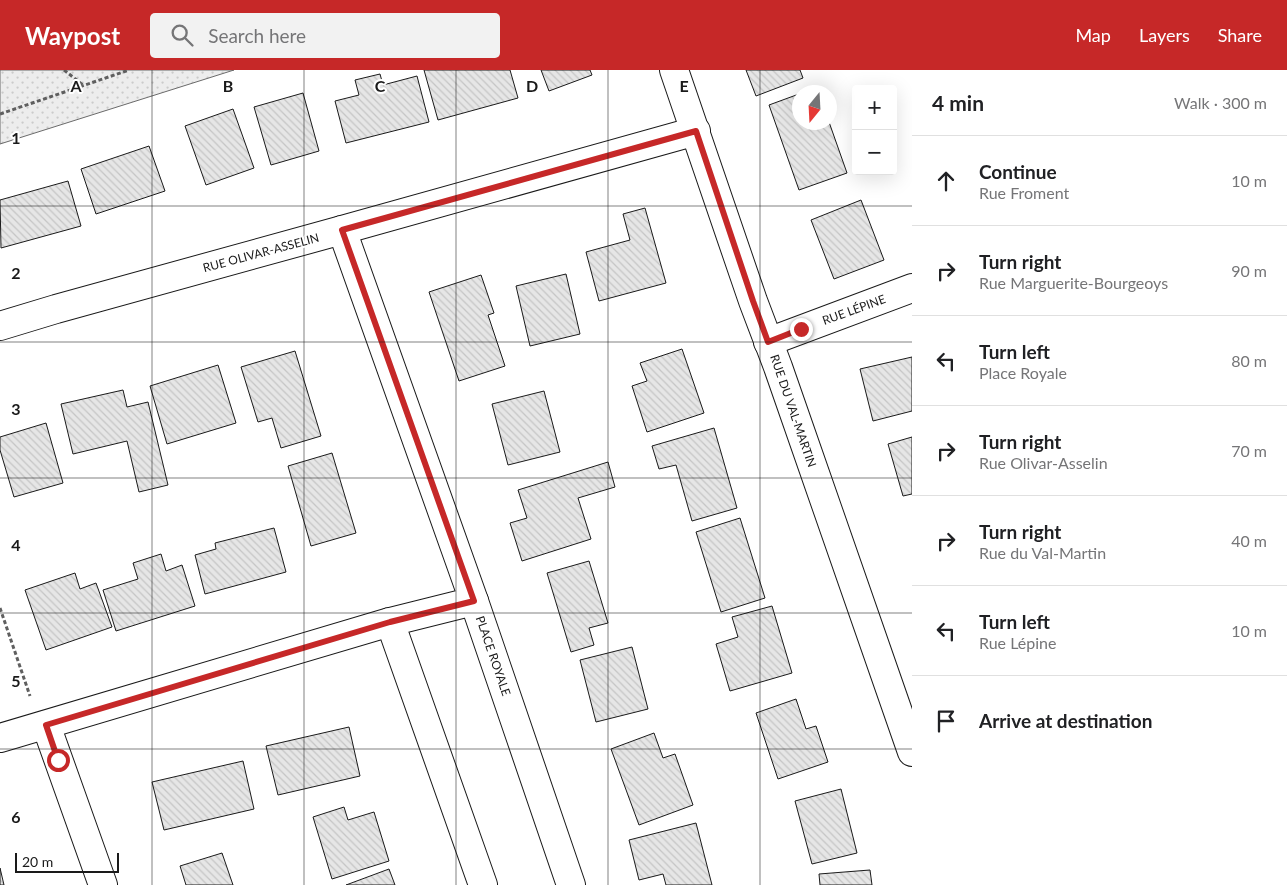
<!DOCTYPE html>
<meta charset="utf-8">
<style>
body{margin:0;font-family:Lato,sans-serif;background:#f2f2f2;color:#202124}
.controls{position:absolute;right:15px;top:15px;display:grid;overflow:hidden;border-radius:5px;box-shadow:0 5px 20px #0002}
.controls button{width:45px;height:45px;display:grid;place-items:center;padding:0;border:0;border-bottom:1px solid #e0e0e0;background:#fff;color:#202124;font:25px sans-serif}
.compass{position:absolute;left:792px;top:15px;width:45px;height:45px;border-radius:50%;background:#fff;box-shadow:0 5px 20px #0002;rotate:198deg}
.scale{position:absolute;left:15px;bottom:12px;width:104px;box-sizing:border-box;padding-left:5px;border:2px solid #1a1a1a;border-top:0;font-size:14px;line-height:18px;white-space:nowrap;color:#1a1a1a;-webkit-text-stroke:4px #fff;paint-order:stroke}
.stop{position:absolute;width:15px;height:15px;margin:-11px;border:4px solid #c62828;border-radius:50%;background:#fff}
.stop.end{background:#c62828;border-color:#fff;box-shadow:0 1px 5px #0008}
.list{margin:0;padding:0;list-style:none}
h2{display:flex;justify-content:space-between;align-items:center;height:65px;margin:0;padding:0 20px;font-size:21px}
h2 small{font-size:16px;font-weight:400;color:#757577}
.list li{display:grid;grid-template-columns:32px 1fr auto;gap:15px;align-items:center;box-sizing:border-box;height:90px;padding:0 20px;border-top:1px solid #e0e0e0}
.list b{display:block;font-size:19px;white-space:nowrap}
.list p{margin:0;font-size:16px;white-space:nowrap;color:#757577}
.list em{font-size:16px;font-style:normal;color:#757577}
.icon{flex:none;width:28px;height:28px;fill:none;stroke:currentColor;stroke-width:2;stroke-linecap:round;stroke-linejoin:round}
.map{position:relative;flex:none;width:912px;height:815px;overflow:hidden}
header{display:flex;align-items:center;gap:30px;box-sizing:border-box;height:70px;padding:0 25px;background:#c62828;color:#fff}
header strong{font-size:24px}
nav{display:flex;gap:28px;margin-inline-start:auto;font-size:18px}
.search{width:350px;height:45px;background:#f2f2f2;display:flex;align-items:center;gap:12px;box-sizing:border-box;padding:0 18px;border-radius:5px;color:#757577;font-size:19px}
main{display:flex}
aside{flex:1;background:#fff}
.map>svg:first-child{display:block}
.park{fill:url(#park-dots);stroke:#6a6a6a}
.building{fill:url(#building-back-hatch);stroke:#1a1a1a}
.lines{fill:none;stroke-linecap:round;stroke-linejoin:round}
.minor-casing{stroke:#1a1a1a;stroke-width:30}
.path{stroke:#5f5f5f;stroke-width:3;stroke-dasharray:4 2.5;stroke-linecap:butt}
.minor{stroke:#fff;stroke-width:28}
.route{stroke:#c62828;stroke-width:6}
.grid{fill:none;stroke:#1a1a1a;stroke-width:1;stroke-opacity:0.55}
.labels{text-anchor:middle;stroke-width:4;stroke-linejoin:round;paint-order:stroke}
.street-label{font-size:12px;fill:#1a1a1a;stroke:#fff}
.grid-label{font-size:16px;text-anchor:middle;font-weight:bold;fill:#1a1a1a;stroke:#fff;stroke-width:4;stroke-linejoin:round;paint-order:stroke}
</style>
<header>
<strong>Waypost</strong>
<div class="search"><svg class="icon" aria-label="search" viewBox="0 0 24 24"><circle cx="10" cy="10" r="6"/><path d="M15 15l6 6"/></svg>Search here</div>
<nav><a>Map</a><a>Layers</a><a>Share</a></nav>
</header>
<main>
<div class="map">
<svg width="912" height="815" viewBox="0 0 912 815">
<defs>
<pattern id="park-dots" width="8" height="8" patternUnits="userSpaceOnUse" patternTransform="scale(1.25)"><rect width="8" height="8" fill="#ededed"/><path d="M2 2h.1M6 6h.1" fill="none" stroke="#cbcbcb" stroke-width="1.8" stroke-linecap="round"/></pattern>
<pattern id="building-back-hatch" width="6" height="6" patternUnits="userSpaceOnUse" patternTransform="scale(1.25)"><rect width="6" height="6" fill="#e6e6e6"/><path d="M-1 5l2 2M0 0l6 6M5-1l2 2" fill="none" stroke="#c5c5c5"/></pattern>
</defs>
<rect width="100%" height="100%" fill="#fff"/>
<polygon class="park" points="0,0 234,0 0,74"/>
<g class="building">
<polygon points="424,0 510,0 518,28 438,50"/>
<polygon points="541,0 590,0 592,5 549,21"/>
<polygon points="746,0 800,0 803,8 756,26"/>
<polygon points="380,4 383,15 417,6 429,52 346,73 335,31 359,25 355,10"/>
<polygon points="817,18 818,22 804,22"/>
<polygon points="303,23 319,81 271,95 254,37"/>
<polygon points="799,24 799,52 829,52 847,103 799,120 769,35"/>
<polygon points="233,39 254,98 206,115 185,56"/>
<polygon points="149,76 165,121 96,144 81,99"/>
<polygon points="68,111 81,156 1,178 0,130"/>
<polygon points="861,130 884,190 834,209 811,150"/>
<polygon points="645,138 666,213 599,231 586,182 630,170 623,144"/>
<polygon points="566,204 580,264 530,276 516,216"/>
<polygon points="481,205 494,243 488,245 505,296 459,311 429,222"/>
<polygon points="682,279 704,343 647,362 632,316 647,311 640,293"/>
<polygon points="295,281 321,366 281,378 272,348 258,352 241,297"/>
<polygon points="912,287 912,341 873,351 860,299"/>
<polygon points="218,295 236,353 167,374 150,316"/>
<polygon points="123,320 127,337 148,332 168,415 139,422 127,371 73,384 61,334"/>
<polygon points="544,321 560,382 508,395 492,334"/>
<polygon points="46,353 63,413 14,427 0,380 0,367"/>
<polygon points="714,358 737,438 692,451 676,395 659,399 652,376"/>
<polygon points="912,367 912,424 903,426 888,374"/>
<polygon points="332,383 356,463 311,476 288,396"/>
<polygon points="608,392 615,417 578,428 591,469 522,491 510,453 527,448 518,420"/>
<polygon points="740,448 765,528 721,542 696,462"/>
<polygon points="274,458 286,502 205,524 195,485 216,479 215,473"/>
<polygon points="161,484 166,501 182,495 195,536 116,561 103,520 138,509 133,493"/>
<polygon points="589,491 608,553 589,558 594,575 571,582 547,503"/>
<polygon points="75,503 80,519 96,513 112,557 46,580 25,520"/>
<polygon points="772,536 792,603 730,621 716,574 738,567 732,547"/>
<polygon points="632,577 648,639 596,652 580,590"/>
<polygon points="796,629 806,659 816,656 828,692 778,709 756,643"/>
<polygon points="349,657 360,706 278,725 266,676"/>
<polygon points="654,663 663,688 675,684 693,735 639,755 611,679"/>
<polygon points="243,691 254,739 164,760 152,712"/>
<polygon points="841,719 857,783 812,794 795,731"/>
<polygon points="344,737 348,750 374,742 389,791 332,809 313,747"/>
<polygon points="696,753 712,815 666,815 663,804 639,810 629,770"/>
<polygon points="222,783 233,815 186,815 180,796"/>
<polygon points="0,798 4,815 0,815"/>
<polygon points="389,799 395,815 346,815"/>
<polygon points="870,800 872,815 820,815 819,804"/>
</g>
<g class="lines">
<g class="minor-casing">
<g id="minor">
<polyline points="674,0 753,231 778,297 912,682"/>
<polyline points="342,160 474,531 571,815"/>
<polyline points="0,256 56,239 342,160 696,61"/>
<polyline points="768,272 912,218"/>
<polyline points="390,552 483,815"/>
<polyline points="46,655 103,815"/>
<polyline points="0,668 390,552 474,531"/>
</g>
</g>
<g class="path">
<polyline points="64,0 83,15"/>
<polyline points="0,44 129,0"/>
<polyline points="0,538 30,626"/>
</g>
<use href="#minor" class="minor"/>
</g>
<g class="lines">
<polyline class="route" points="58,690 46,655 390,552 474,531 342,160 696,61 753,231 768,272 801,259"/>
</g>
<path class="grid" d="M152,0V815M304,0V815M456,0V815M608,0V815M760,0V815M0,136H912M0,272H912M0,408H912M0,543H912M0,679H912"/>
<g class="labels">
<g class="street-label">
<text transform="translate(261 183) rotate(-15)" y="4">RUE OLIVAR-ASSELIN</text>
<text transform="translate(854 240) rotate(-20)" y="4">RUE LÉPINE</text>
<text transform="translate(793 341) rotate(71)" y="4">RUE DU VAL-MARTIN</text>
<text transform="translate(493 586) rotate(71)" y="4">PLACE ROYALE</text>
</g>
</g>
<g class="grid-label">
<text x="76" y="22">A</text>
<text x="228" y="22">B</text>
<text x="380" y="22">C</text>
<text x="532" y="22">D</text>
<text x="684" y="22">E</text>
<text x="16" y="74">1</text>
<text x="16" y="209">2</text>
<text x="16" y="345">3</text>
<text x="16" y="481">4</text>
<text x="16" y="617">5</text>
<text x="16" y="753">6</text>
</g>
</svg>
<div class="controls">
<button>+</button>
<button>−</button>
</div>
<svg class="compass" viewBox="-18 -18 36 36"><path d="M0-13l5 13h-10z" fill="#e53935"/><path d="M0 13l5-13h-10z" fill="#757577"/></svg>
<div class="scale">20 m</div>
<div class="stop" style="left:58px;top:690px"></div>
<div class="stop end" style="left:801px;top:259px"></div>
</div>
<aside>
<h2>4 min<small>Walk · 300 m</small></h2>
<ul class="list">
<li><svg class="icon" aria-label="ahead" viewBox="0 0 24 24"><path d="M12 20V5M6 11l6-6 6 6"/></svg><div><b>Continue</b><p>Rue Froment</p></div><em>10 m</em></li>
<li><svg class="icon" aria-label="right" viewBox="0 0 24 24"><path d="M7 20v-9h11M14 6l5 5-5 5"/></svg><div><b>Turn right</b><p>Rue Marguerite-Bourgeoys</p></div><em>90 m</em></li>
<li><svg class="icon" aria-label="left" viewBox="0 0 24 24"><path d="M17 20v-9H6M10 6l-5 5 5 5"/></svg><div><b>Turn left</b><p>Place Royale</p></div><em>80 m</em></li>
<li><svg class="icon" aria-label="right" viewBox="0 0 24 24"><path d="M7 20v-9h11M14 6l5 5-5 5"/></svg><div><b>Turn right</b><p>Rue Olivar-Asselin</p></div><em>70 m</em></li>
<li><svg class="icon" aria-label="right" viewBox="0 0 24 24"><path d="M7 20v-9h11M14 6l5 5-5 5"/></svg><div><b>Turn right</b><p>Rue du Val-Martin</p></div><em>40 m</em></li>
<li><svg class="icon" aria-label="left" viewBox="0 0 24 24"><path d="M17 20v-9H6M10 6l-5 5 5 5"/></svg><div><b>Turn left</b><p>Rue Lépine</p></div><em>10 m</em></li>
<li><svg class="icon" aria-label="arrive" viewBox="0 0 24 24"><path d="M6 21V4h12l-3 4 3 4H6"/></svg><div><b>Arrive at destination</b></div></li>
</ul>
</aside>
</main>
